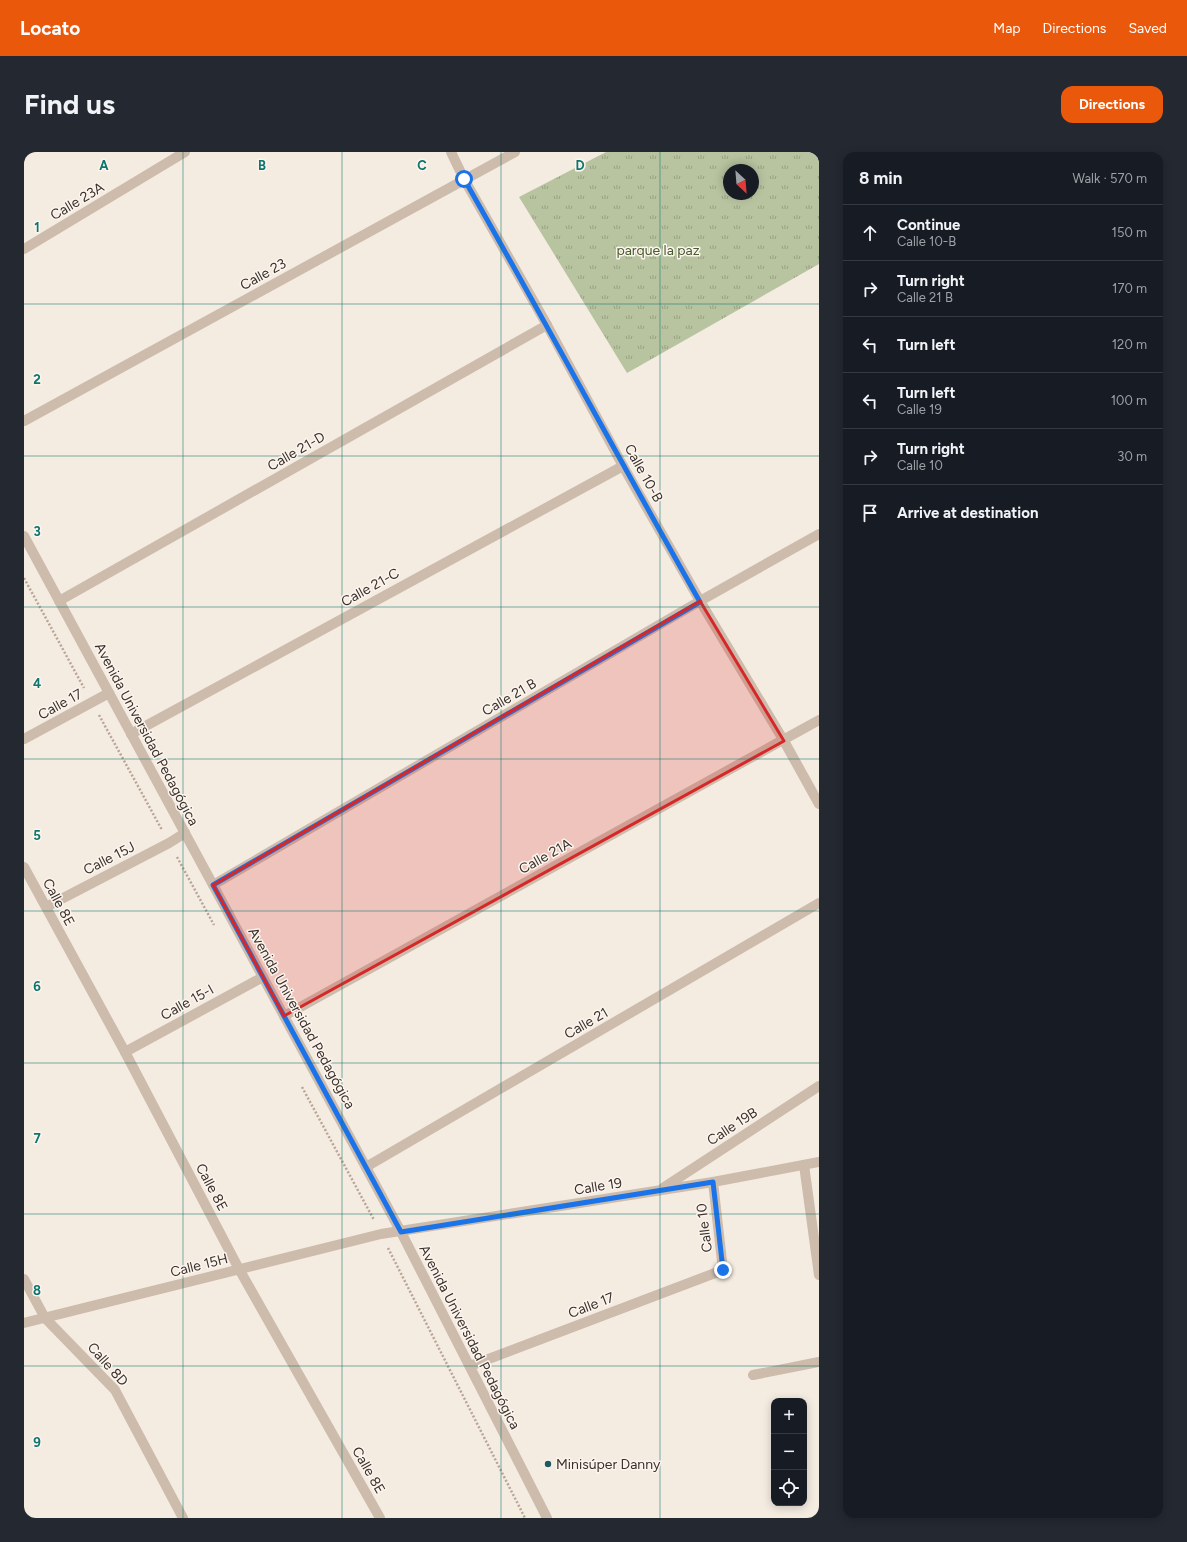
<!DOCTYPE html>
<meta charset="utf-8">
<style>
body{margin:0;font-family:Figtree,sans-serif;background:#242831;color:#f1f3f6}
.controls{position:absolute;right:12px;bottom:12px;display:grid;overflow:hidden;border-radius:8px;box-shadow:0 2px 10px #0003}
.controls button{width:36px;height:36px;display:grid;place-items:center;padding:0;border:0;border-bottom:1px solid #363941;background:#171b24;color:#f1f3f6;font:20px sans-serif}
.compass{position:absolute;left:699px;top:12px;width:36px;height:36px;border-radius:50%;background:#171b24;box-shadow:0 2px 10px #0003;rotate:154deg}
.stop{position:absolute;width:12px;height:12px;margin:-9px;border:3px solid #1a73e8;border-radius:50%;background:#fff}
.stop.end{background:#1a73e8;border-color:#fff;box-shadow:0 1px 4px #0008}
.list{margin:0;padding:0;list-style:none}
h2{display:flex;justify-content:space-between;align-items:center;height:52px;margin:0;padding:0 16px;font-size:17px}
h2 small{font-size:13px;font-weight:400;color:#9ea1a6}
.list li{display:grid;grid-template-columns:26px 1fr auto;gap:12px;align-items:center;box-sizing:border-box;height:56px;padding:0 16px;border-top:1px solid #363941}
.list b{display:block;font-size:15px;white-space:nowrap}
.list p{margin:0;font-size:13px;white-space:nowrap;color:#9ea1a6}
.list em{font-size:13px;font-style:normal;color:#9ea1a6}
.icon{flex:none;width:22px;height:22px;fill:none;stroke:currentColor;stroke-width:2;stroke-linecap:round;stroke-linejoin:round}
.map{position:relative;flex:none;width:795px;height:1366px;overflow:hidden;border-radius:12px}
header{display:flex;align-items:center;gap:24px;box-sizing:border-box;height:56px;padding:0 20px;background:#ea580c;color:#fff}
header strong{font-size:19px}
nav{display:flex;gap:22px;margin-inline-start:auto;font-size:14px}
.intro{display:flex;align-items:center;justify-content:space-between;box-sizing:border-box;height:96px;padding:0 24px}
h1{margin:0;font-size:28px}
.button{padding:10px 18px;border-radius:12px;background:#ea580c;color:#fff;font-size:14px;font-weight:700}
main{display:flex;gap:24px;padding:0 24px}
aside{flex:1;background:#171b24;border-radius:12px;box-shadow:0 2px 10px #0003}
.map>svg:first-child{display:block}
.grass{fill:url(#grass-tufts);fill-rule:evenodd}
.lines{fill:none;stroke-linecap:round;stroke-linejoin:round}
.path{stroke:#b9a596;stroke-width:2.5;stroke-dasharray:2 2;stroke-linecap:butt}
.minor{stroke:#cdbbac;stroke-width:10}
.tertiary{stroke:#cdbbac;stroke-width:10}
.route{stroke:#1a73e8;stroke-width:5}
.marked{fill:#d62828;fill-opacity:0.2;stroke:#d62828;stroke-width:3;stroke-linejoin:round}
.grid{fill:none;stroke:#0f766e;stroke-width:1;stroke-opacity:0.55}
.poi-dot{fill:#1f5a5e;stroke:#fbf5ee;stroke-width:1.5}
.labels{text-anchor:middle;stroke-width:3;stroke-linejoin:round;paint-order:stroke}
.street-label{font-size:14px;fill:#3b302b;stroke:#fbf5ee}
.park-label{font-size:14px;fill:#4a5a2e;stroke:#fbf5ee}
.poi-label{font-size:14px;fill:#3b302b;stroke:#fbf5ee;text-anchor:start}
.grid-label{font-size:13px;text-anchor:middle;font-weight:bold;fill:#0f766e;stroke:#fbf5ee;stroke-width:3;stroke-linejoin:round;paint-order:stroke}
</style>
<header>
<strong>Locato</strong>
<nav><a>Map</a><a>Directions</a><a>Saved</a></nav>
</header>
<div class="intro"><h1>Find us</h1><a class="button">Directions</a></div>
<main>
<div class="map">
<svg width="795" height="1366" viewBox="0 0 795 1366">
<defs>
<pattern id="grass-tufts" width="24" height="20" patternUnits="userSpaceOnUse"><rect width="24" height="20" fill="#b8c4a0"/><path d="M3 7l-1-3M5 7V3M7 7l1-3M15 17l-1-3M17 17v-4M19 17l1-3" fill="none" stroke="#97a083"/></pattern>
</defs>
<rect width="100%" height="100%" fill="#f4ebe1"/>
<path class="grass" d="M582,0H795V112L603,221L495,45ZM705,18H729V42H705Z"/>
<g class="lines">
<g class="path">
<polyline points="0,426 60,536"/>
<polyline points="75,563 138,678"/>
<polyline points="153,705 190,773"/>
<polyline points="278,935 350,1068"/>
<polyline points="364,1096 501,1366"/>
</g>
<g class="minor">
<polyline points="427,0 440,27 523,173 599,314 676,449 760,589 795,652"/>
<polyline points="0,97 161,0"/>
<polyline points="0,269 491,0"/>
<polyline points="35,449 523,173"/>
<polyline points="107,582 599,314"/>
<polyline points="0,587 85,541"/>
<polyline points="0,715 101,900 215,1117 356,1366"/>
<polyline points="189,733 676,449 795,382"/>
<polyline points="22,755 145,691 161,681"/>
<polyline points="260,864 795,568"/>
<polyline points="101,900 239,825"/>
<polyline points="780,1013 795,1123"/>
<polyline points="342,1015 795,751"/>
<polyline points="639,1036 795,934"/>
<polyline points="0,1127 21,1166 91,1238 159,1366"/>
<polyline points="0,1171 357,1082 689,1030 795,1010"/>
<polyline points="446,1214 699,1118 689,1030"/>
<polyline points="729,1223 795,1210"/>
</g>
<polyline class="tertiary" points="0,384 377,1080 523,1366"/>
</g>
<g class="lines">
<path class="route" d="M440,27C520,167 596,309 676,450L189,733L377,1080L689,1030L699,1118"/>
</g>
<path class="marked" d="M676,449L760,589L260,864L189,733Z"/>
<path class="grid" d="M159,0V1366M318,0V1366M477,0V1366M636,0V1366M0,152H795M0,304H795M0,455H795M0,607H795M0,759H795M0,911H795M0,1062H795M0,1214H795"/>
<circle class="poi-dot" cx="524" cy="1312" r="4"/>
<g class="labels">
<g class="street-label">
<text transform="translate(53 49) rotate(-31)" y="5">Calle 23A</text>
<text transform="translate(239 122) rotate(-29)" y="5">Calle 23</text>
<text transform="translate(272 299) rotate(-30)" y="5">Calle 21-D</text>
<text transform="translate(620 321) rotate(61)" y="5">Calle 10-B</text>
<text transform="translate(346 435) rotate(-29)" y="5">Calle 21-C</text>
<text transform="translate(485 545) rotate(-30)" y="5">Calle 21 B</text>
<text transform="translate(36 552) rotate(-29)" y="5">Calle 17</text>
<text transform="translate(123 582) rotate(62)" y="5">Avenida Universidad Pedagógica</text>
<text transform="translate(521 704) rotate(-29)" y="5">Calle 21A</text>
<text transform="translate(85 706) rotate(-27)" y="5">Calle 15J</text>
<text transform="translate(35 750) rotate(62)" y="5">Calle 8E</text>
<text transform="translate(163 850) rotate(-29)" y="5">Calle 15-I</text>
<text transform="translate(278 866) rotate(61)" y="5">Avenida Universidad Pedagógica</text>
<text transform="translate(562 871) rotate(-30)" y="5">Calle 21</text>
<text transform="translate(708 974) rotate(-33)" y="5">Calle 19B</text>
<text transform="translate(574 1034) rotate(-9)" y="5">Calle 19</text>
<text transform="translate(188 1035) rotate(62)" y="5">Calle 8E</text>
<text transform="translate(680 1076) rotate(-97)" y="5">Calle 10</text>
<text transform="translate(175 1113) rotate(-14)" y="5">Calle 15H</text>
<text transform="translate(567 1153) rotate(-21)" y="5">Calle 17</text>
<text transform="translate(446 1185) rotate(63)" y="5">Avenida Universidad Pedagógica</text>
<text transform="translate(84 1212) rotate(48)" y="5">Calle 8D</text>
<text transform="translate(345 1318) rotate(60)" y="5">Calle 8E</text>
</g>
<g class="park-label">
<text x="634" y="103">parque la paz</text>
</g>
<g class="poi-label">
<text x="532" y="1317">Minisúper Danny</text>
</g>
</g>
<g class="grid-label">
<text x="80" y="18">A</text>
<text x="238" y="18">B</text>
<text x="398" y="18">C</text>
<text x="556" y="18">D</text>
<text x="13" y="80">1</text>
<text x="13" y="232">2</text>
<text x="13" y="384">3</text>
<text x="13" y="536">4</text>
<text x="13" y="688">5</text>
<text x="13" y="839">6</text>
<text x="13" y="991">7</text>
<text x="13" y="1143">8</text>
<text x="13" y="1295">9</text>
</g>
</svg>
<div class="controls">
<button>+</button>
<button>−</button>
<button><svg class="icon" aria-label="locate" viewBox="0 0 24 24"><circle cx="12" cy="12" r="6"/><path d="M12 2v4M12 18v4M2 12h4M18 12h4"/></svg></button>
</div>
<svg class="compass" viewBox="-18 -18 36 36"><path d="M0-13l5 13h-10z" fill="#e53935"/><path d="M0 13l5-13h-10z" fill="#9ea1a6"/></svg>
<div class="stop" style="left:440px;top:27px"></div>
<div class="stop end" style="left:699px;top:1118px"></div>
</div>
<aside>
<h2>8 min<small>Walk · 570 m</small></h2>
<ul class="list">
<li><svg class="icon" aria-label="ahead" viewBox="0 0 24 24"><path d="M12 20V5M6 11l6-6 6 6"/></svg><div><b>Continue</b><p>Calle 10-B</p></div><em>150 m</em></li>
<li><svg class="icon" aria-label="right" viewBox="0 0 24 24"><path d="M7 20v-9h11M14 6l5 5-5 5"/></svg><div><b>Turn right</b><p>Calle 21 B</p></div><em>170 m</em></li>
<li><svg class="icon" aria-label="left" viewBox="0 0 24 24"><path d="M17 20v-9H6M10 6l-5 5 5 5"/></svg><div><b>Turn left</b></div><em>120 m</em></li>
<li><svg class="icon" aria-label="left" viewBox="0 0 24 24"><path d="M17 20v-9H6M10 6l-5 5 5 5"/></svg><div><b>Turn left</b><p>Calle 19</p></div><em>100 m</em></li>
<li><svg class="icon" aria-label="right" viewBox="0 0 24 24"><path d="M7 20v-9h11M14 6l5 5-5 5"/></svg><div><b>Turn right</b><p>Calle 10</p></div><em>30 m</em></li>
<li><svg class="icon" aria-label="arrive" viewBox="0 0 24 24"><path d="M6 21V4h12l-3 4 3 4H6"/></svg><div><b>Arrive at destination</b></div></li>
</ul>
</aside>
</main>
